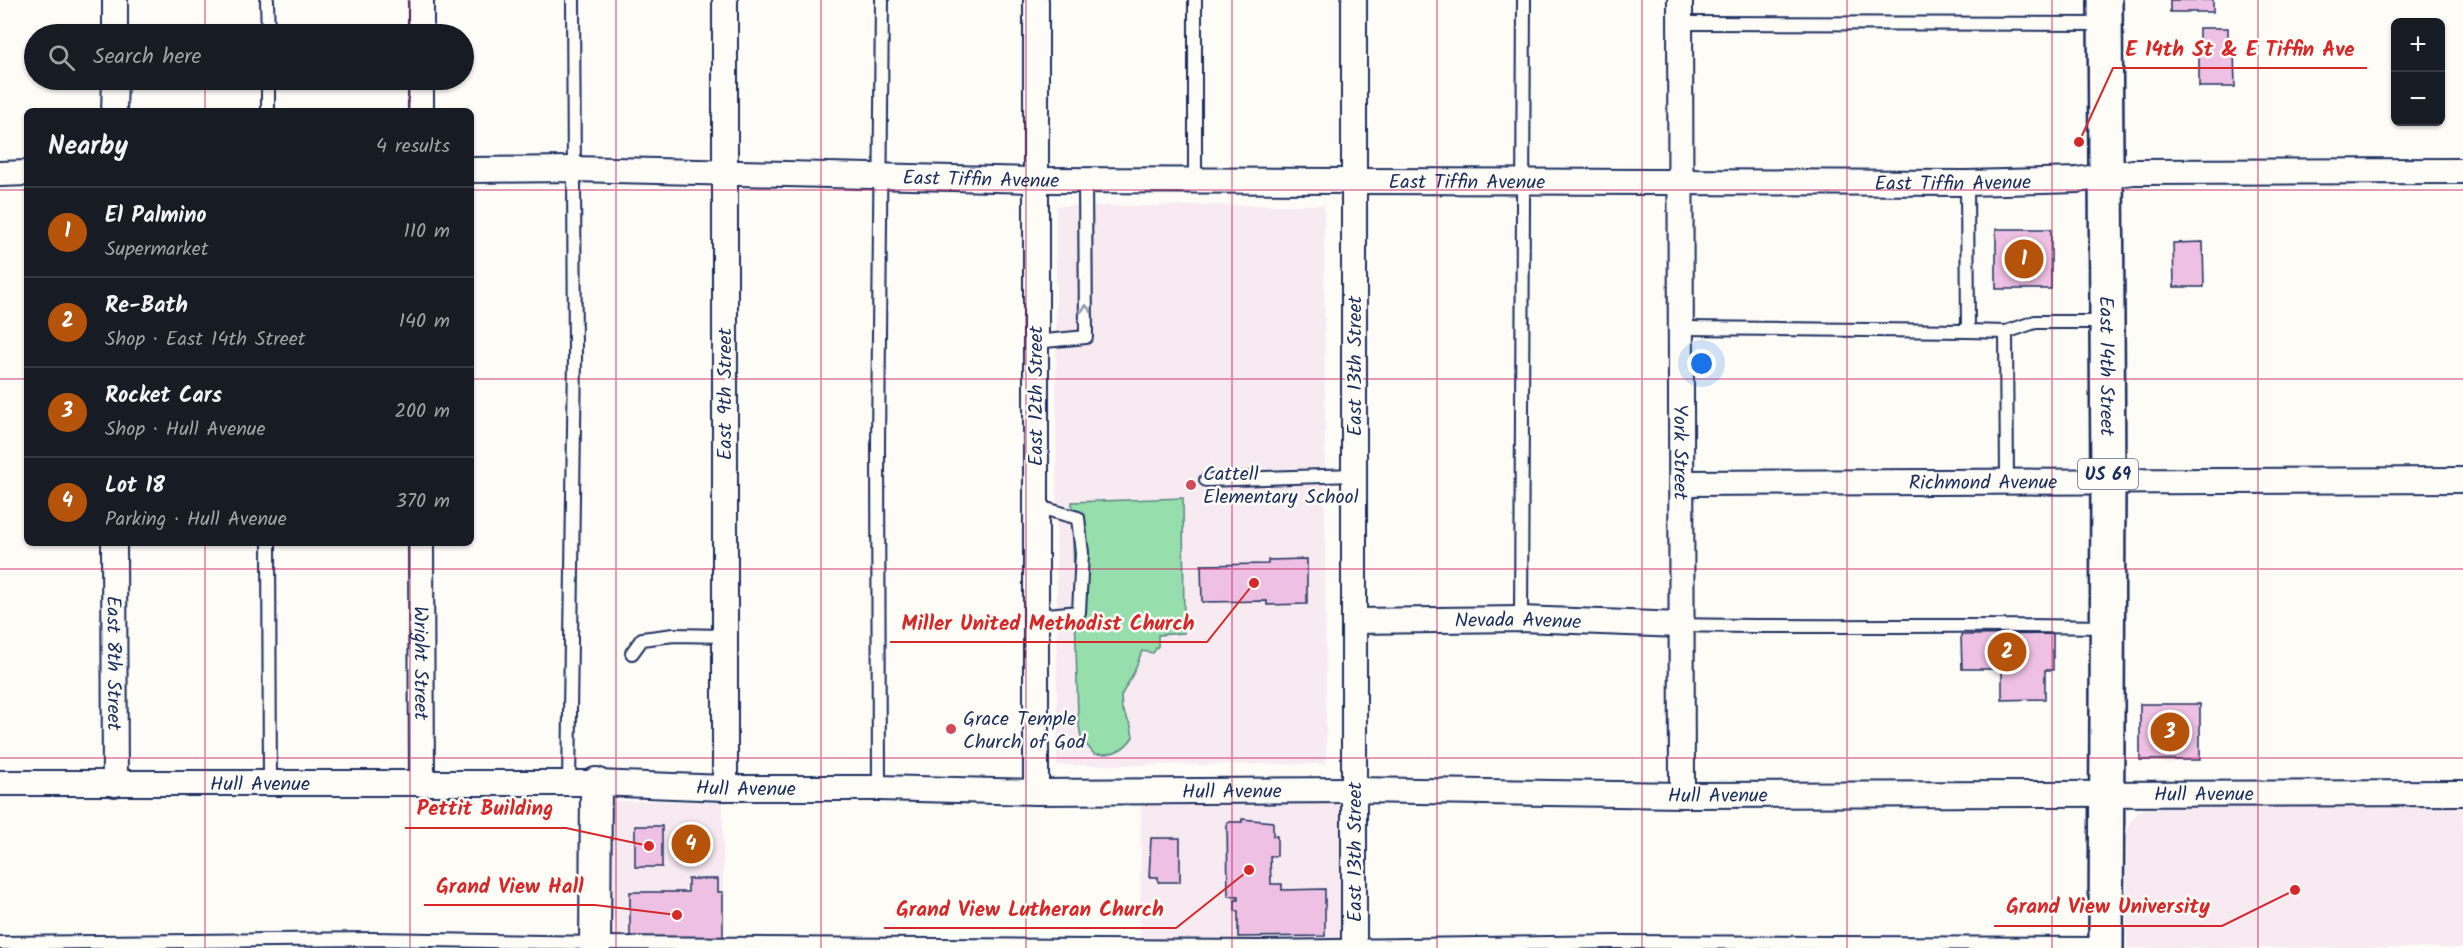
<!DOCTYPE html>
<meta charset="utf-8">
<style>
body{margin:0;font-family:Kalam,sans-serif;background:#242831;color:#f1f3f6}
.controls{position:absolute;right:18px;top:18px;display:grid;overflow:hidden;border-radius:9px;box-shadow:0 2px 4px #0004}
.controls button{width:54px;height:54px;display:grid;place-items:center;padding:0;border:0;border-bottom:2px solid #363941;background:#171b24;color:#f1f3f6;font:30px sans-serif}
.you{position:absolute;left:1702px;top:364px;width:21px;height:21px;margin:-15px;border:4px solid #fff;border-radius:50%;background:#1a73e8;box-shadow:0 0 0 9px #1a73e833}
.badge{display:grid;place-items:center;width:39px;height:39px;border-radius:50%;background:#b45309;color:#fff;font-size:20px;font-weight:700}
.pin{position:absolute;translate:-50% -50%;border:3px solid #fff;box-shadow:0 2px 6px #0006}
.list{margin:0;padding:0;list-style:none}
h2{display:flex;justify-content:space-between;align-items:center;height:78px;margin:0;padding:0 24px;font-size:26px}
h2 small{font-size:20px;font-weight:400;color:#9ea1a6}
.list li{display:grid;grid-template-columns:39px 1fr auto;gap:18px;align-items:center;box-sizing:border-box;height:90px;padding:0 24px;border-top:2px solid #363941}
.list b{display:block;font-size:22px;white-space:nowrap}
.list p{margin:0;font-size:20px;white-space:nowrap;color:#9ea1a6}
.list em{font-size:20px;font-style:normal;color:#9ea1a6}
.icon{flex:none;width:33px;height:33px;fill:none;stroke:currentColor;stroke-width:2;stroke-linecap:round;stroke-linejoin:round}
.map{position:relative;flex:none;width:2463px;height:948px;overflow:hidden}
.search{position:absolute;background:#171b24;box-shadow:0 2px 4px #0004;left:24px;top:24px;width:450px;height:66px;display:flex;align-items:center;gap:15px;box-sizing:border-box;padding:0 21px;border-radius:33px;color:#9ea1a6;font-size:22px}
.panel{position:absolute;background:#171b24;box-shadow:0 2px 4px #0004;left:24px;top:108px;width:450px;height:438px;border-radius:9px}
.map>svg:first-child{display:block}
.built{fill:#f8eaf1}
.green{fill:#96deac;stroke:#588685;stroke-width:1.5}
.building{fill:#eec0e3;stroke:#1b2f5e;stroke-width:1.5}
.lines{fill:none;stroke-linecap:round;stroke-linejoin:round}
.service-casing{stroke:#1b2f5e;stroke-width:16}
.minor-casing{stroke:#1b2f5e;stroke-width:28}
.tertiary-casing{stroke:#1b2f5e;stroke-width:34}
.primary-casing{stroke:#1b2f5e;stroke-width:38}
.service{stroke:#fdfcf7;stroke-width:12}
.minor{stroke:#fdfcf7;stroke-width:24}
.tertiary{stroke:#fdfcf7;stroke-width:30}
.primary{stroke:#fdfcf7;stroke-width:33}
.oneway{stroke:#8c96aa}
.grid{fill:none;stroke:#c2185b;stroke-width:1.5;stroke-opacity:0.55}
.poi-dot{fill:#d1495b;stroke:#fdfcf7;stroke-width:2}
.labels{text-anchor:middle;stroke-width:5;stroke-linejoin:round;paint-order:stroke}
.shield{fill:#fdfcf7;stroke:#5f6c8c;stroke-width:1.5}
.shield-label{font-size:18px;font-weight:bold;fill:#1b2f5e}
.street-label{font-size:20px;fill:#1b2f5e;stroke:#fdfcf7}
.poi-label{font-size:20px;fill:#1b2f5e;stroke:#fdfcf7;text-anchor:start}
.leader{fill:none;stroke:#d62828;stroke-width:2}
.callout-dot{fill:#d62828;stroke:#fdfcf7;stroke-width:2}
.callout-label{font-size:21px;text-anchor:middle;font-weight:bold;fill:#d62828;stroke:#fdfcf7;stroke-width:5;stroke-linejoin:round;paint-order:stroke}
</style>
<div class="map">
<svg width="2463" height="948" viewBox="0 0 2463 948">
<rect width="100%" height="100%" fill="#fdfcf7"/>
<filter id="ink" filterUnits="userSpaceOnUse"><feTurbulence type="fractalNoise" baseFrequency=".0167" numOctaves="2"/><feDisplacementMap in="SourceGraphic" scale="12" xChannelSelector="R" yChannelSelector="G"/><feConvolveMatrix kernelMatrix="1 2 1 2 8 2 1 2 1" color-interpolation-filters="sRGB"/></filter>
<g filter="url(#ink)">
<g class="built">
<polygon points="1324,205 1326,764 1057,765 1056,206"/>
<polygon points="596,801 723,801 723,937 609,937"/>
<polygon points="1141,802 1338,802 1342,811 1341,948 1140,948"/>
<polygon points="2463,802 2463,948 2127,948 2127,832 2131,821 2138,812 2153,806"/>
</g>
<path class="green" d="M1183,498L1184,633L1158,635V646L1153,653L1142,651L1134,672L1121,696L1122,709L1131,726L1133,737C1123,752 1111,755 1094,754L1081,738L1078,719L1072,502Z"/>
<g class="building">
<rect x="2170" y="0" width="43" height="12"/>
<polygon points="2199,28 2228,28 2228,48 2234,48 2235,87 2199,87"/>
<rect x="1996" y="229" width="55" height="60"/>
<polygon points="2203,242 2204,287 2174,287 2173,243"/>
<polygon points="1307,559 1307,604 1267,605 1267,601 1202,602 1201,565 1268,564 1268,560"/>
<polygon points="2053,634 2053,670 2045,670 2045,699 2002,700 2002,669 1962,669 1961,635"/>
<rect x="2140" y="704" width="60" height="56"/>
<polygon points="1242,819 1273,822 1273,836 1277,836 1277,856 1270,856 1271,884 1282,884 1282,890 1325,889 1325,936 1238,937 1238,911 1235,911 1235,900 1238,900 1238,896 1228,896 1227,822 1242,822"/>
<rect x="635" y="826" width="27" height="41"/>
<polygon points="1151,838 1180,838 1180,882 1158,882 1158,877 1149,877"/>
<polygon points="688,879 718,879 718,892 723,892 723,937 630,938 630,892 688,892"/>
</g>
<g class="lines">
<g class="service-casing">
<g id="service">
<polyline points="267,0 268,34"/>
<polyline points="1195,0 1195,180"/>
<polyline points="1680,23 2105,24"/>
<polyline points="268,80 268,111"/>
<polyline points="1967,183 1968,331 2006,332 2035,322 2105,322"/>
<polyline points="1681,328 1968,331"/>
<polyline points="2006,332 2007,482"/>
<polyline points="1035,342 1086,337 1085,180"/>
<polyline points="1206,480 1354,475"/>
<polyline points="1035,506 1078,518 1082,553 1079,612 1036,616"/>
<polyline points="269,543 270,784"/>
<polyline points="1521,619 1524,0"/>
<path d="M1681,625C1823,628 1964,624 2106,627"/>
<polyline points="632,653 642,639 674,635 725,636"/>
<polyline points="569,783 575,356 573,0"/>
<polyline points="879,788 878,445 882,0"/>
<polyline points="0,943 373,939 595,943 1258,947 1617,942 2105,944"/>
</g>
</g>
<g class="minor-casing">
<g id="minor">
<polyline points="421,0 421,34"/>
<polyline points="1036,0 1036,792"/>
<polyline points="1354,0 1354,948"/>
<path id="s1" d="M1680,0L1682,795"/>
<polyline points="115,34 115,0"/>
<polyline points="421,80 421,111"/>
<polyline points="114,111 115,80"/>
<path id="s2" d="M471,170L573,169L1034,180L1967,183L2077,180L2133,172L2463,171"/>
<polyline points="0,174 27,173"/>
<path id="s3" d="M1681,483L2463,480"/>
<path id="s4" d="M114,543L115,784"/>
<path id="s5" d="M421,543L422,784"/>
<path id="s6" d="M1354,621L1521,619L1681,625"/>
<path id="s7" d="M0,783H596L725,788H879L1036,792L1354,790L1682,795L2463,793"/>
<polyline points="725,788 725,0"/>
</g>
</g>
<g class="tertiary-casing">
<polyline id="tertiary" points="595,948 596,783"/>
</g>
<g class="primary-casing">
<g id="primary">
<path id="s8" d="M2105,0L2108,481L2106,948"/>
</g>
</g>
<use href="#service" class="service"/>
<use href="#minor" class="minor"/>
<use href="#tertiary" class="tertiary"/>
<use href="#primary" class="primary"/>
</g>
<defs><path id="oneway-chevron" d="M-2-3.5L2.5 0L-2 3.5" fill="none" stroke-width="1.6" stroke-linecap="round" stroke-linejoin="round" transform="scale(1.5)"/></defs>
<use class="oneway" href="#oneway-chevron" transform="translate(1086 309) rotate(-90)"/>
</g>
<path class="grid" d="M205,0V34M410,0V34M616,0V948M821,0V948M1026,0V948M1232,0V948M1437,0V948M1642,0V948M1847,0V948M2052,0V948M2258,0V948M205,80V111M410,80V111M0,190H27M471,190H2463M0,379H27M471,379H2463M205,543V948M410,543V948M0,569H2463M0,758H2463"/>
<g class="poi-dot">
<circle cx="1191" cy="485" r="6"/>
<circle cx="951" cy="729" r="6"/>
</g>
<g class="labels">
<rect class="shield" x="2078" y="459" width="60" height="30" rx="4.5"/>
<g class="shield-label">
<text x="2108" y="480">US 69</text>
</g>
<g class="street-label">
<text dy="7" stroke="none"><textPath href="#s2" startOffset="510">East Tiffin Avenue</textPath></text>
<text dy="7" stroke="none"><textPath href="#s2" startOffset="996">East Tiffin Avenue</textPath></text>
<text dy="7" stroke="none"><textPath href="#s2" startOffset="1482">East Tiffin Avenue</textPath></text>
<text transform="translate(1354 366) rotate(-90)" y="7">East 13th Street</text>
<text dy="7" stroke="none"><textPath href="#s8" startOffset="366">East 14th Street</textPath></text>
<text transform="translate(724 394) rotate(-90)" y="7">East 9th Street</text>
<text transform="translate(1035 396) rotate(-90)" y="7">East 12th Street</text>
<text dy="7" stroke="none"><textPath href="#s1" startOffset="452">York Street</textPath></text>
<text dy="7" stroke="none"><textPath href="#s3" startOffset="302">Richmond Avenue</textPath></text>
<text dy="7" stroke="none"><textPath href="#s6" startOffset="164">Nevada Avenue</textPath></text>
<text dy="7" stroke="none"><textPath href="#s4" startOffset="120">East 8th Street</textPath></text>
<text dy="7" stroke="none"><textPath href="#s5" startOffset="120">Wright Street</textPath></text>
<text dy="7" stroke="none"><textPath href="#s7" startOffset="260">Hull Avenue</textPath></text>
<text dy="7" stroke="none"><textPath href="#s7" startOffset="746">Hull Avenue</textPath></text>
<text dy="7" stroke="none"><textPath href="#s7" startOffset="1232">Hull Avenue</textPath></text>
<text dy="7" stroke="none"><textPath href="#s7" startOffset="1718">Hull Avenue</textPath></text>
<text dy="7" stroke="none"><textPath href="#s7" startOffset="2204">Hull Avenue</textPath></text>
<text transform="translate(1354 852) rotate(-90)" y="7">East 13th Street</text>
</g>
<g class="poi-label">
<text x="1203" y="480">Cattell<tspan x="1203" dy="23">Elementary School</tspan></text>
<text x="963" y="725">Grace Temple<tspan x="963" dy="23">Church of God</tspan></text>
</g>
</g>
<path class="leader" d="M2079 142L2113 68H2367M1254 583L1207 642H890M649 846L566 828H405M677 915L595 905H424M2295 890L2222 926H1994M1249 870L1176 928H884"/>
<g class="callout-dot">
<circle cx="2079" cy="142" r="6"/>
<circle cx="1254" cy="583" r="6"/>
<circle cx="649" cy="846" r="6"/>
<circle cx="677" cy="915" r="6"/>
<circle cx="2295" cy="890" r="6"/>
<circle cx="1249" cy="870" r="6"/>
</g>
<g class="callout-label">
<text x="2240" y="56">E 14th St &amp; E Tiffin Ave</text>
<text x="1048" y="630">Miller United Methodist Church</text>
<text x="485" y="815">Pettit Building</text>
<text x="510" y="893">Grand View Hall</text>
<text x="2108" y="913">Grand View University</text>
<text x="1030" y="916">Grand View Lutheran Church</text>
</g>
</svg>
<div class="controls">
<button>+</button>
<button>−</button>
</div>
<div class="you"></div>
<div class="pin badge" style="left:2024px;top:259px">1</div>
<div class="pin badge" style="left:2007px;top:652px">2</div>
<div class="pin badge" style="left:2170px;top:732px">3</div>
<div class="pin badge" style="left:691px;top:844px">4</div>
<div class="search"><svg class="icon" aria-label="search" viewBox="0 0 24 24"><circle cx="10" cy="10" r="6"/><path d="M15 15l6 6"/></svg>Search here</div>
<section class="panel">
<h2>Nearby<small>4 results</small></h2>
<ul class="list">
<li><span class="badge">1</span><div><b>El Palmino</b><p>Supermarket</p></div><em>110 m</em></li>
<li><span class="badge">2</span><div><b>Re-Bath</b><p>Shop · East 14th Street</p></div><em>140 m</em></li>
<li><span class="badge">3</span><div><b>Rocket Cars</b><p>Shop · Hull Avenue</p></div><em>200 m</em></li>
<li><span class="badge">4</span><div><b>Lot 18</b><p>Parking · Hull Avenue</p></div><em>370 m</em></li>
</ul>
</section>
</div>
